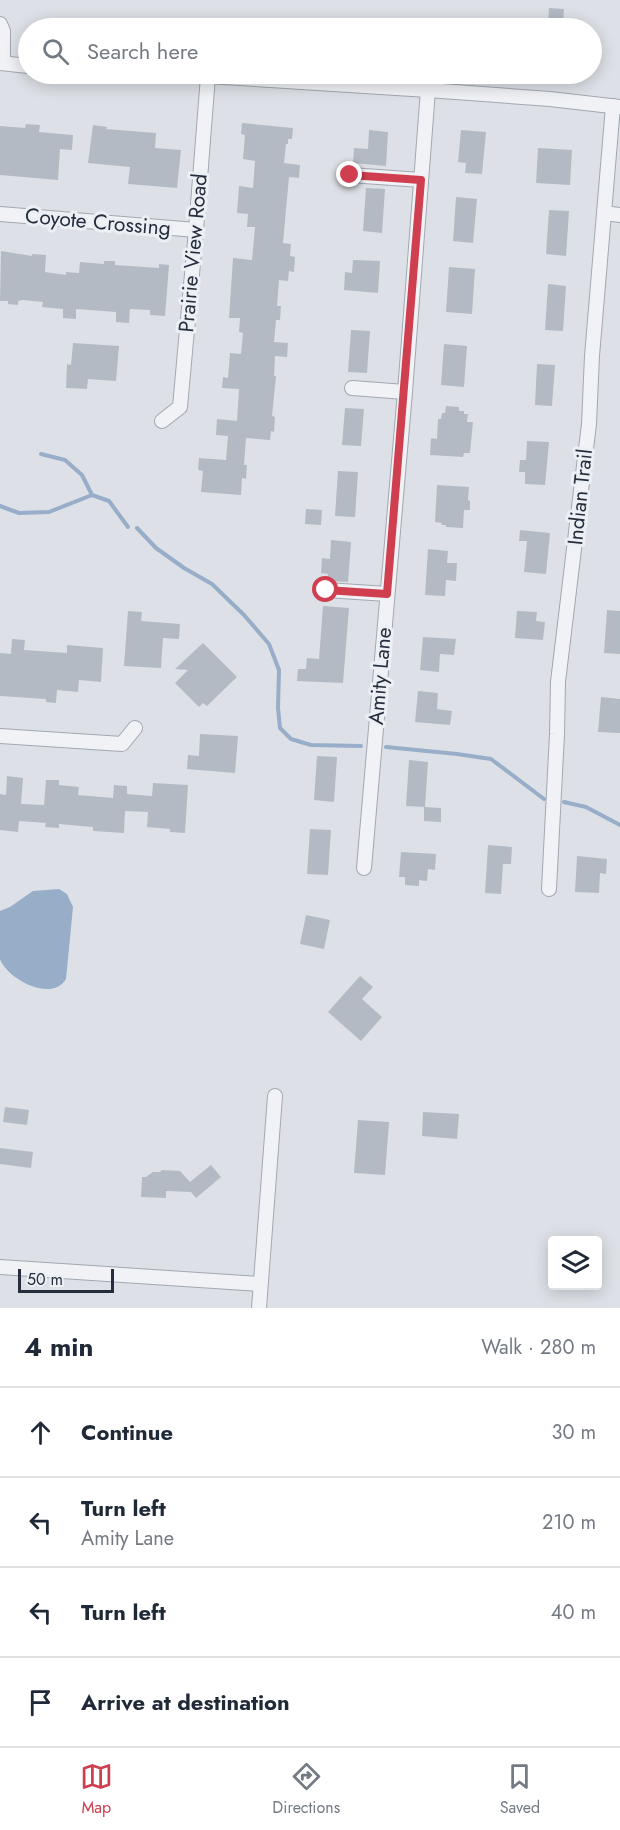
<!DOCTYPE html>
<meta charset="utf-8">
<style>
body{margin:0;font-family:Jost,sans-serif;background:#f6f6f7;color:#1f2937}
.controls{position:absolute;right:18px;bottom:18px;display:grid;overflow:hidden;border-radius:6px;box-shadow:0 3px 15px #0003}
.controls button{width:54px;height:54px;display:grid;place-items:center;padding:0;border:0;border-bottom:2px solid #e0e1e3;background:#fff;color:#1f2937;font:30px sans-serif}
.scale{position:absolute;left:18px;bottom:15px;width:96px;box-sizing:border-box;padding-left:6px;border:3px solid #262e3e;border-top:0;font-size:16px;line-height:21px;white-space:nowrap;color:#262e3e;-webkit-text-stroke:4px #ecf0f5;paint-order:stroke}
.stop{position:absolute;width:18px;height:18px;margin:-14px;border:4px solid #cf3f4f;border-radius:50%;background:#fff}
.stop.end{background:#cf3f4f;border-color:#fff;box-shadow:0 2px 6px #0008}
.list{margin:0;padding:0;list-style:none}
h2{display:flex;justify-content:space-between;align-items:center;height:78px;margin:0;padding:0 24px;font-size:26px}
h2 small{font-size:20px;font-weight:400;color:#747a83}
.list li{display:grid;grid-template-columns:39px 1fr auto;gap:18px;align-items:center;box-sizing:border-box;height:90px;padding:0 24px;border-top:2px solid #e0e1e3}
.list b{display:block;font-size:22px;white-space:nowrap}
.list p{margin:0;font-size:20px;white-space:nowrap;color:#747a83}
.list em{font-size:20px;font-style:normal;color:#747a83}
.icon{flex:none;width:33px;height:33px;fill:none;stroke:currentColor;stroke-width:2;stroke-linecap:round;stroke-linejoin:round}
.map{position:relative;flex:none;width:620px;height:1308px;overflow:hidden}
.search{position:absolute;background:#fff;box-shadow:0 3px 15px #0003;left:18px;right:18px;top:18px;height:66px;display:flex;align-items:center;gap:15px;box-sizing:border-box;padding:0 21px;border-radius:33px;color:#747a83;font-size:22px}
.sheet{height:438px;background:#fff}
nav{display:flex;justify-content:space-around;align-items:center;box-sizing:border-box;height:84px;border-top:2px solid #e0e1e3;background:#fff;font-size:16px;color:#747a83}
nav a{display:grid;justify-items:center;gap:3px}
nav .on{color:#cf3f4f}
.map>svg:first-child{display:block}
.water{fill:#97adc8}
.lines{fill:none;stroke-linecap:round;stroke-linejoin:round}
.stream{stroke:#97adc8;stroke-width:4}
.building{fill:#b4bac4}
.minor-casing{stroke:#a2a8b1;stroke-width:16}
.minor{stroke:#f0f2f5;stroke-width:14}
.route{stroke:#cf3f4f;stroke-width:8}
.labels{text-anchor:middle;stroke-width:6;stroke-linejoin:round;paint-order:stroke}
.street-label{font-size:21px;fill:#262e3e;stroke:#ecf0f5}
</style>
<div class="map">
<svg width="620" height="1308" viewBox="0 0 620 1308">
<rect width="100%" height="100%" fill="#dde1e7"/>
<path class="water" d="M59,889L67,894L73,907L66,979C52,1003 7,979 0,959C0,954 0,920 0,911L10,907L33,891Z"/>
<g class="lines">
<g class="stream">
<polyline points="41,454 65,460 82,475 92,495"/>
<polyline points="0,506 19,513 49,512 92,495 109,501 128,527"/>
<polyline points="137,528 156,548 184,568 212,584 244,615 269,644 279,670 278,708 280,728 291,739 311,745 361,746"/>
<polyline points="386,747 457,754 491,759 544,799"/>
<polyline points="564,802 586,807 620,825"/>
</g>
</g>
<g class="building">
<polygon points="549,8 564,9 563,25 548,24"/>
<polygon points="242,123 293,128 292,139 288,139 288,144 286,144 284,163 300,165 299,178 289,177 283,243 291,244 290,256 295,257 294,272 289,271 288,281 279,280 277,306 281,306 280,320 276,320 274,342 288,343 287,357 275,356 274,376 276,376 272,416 275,417 274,432 271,431 270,440 246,438 244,465 247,465 246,479 242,478 241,495 201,492 203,471 198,470 199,458 226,460 228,436 216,435 217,419 237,421 239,389 222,388 223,377 228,378 230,353 241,354 243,333 239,332 240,318 229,318 233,258 252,260 255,227 247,227 248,214 237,213 239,186 253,188 255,161 243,159 245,135 241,134"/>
<polygon points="26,124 40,125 39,132 73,135 72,150 60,149 58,180 0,175 0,126 25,128"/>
<polygon points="93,125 107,127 106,129 156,133 155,148 181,150 177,188 128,184 130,167 88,163"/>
<polygon points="369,130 388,132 386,166 353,163 354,148 368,149"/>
<polygon points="461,130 486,132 482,174 465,173 466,163 458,162"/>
<polygon points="538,148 572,150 570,185 536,183"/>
<polygon points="366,188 385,189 382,233 363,231"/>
<polygon points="456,197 477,199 473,243 453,241"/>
<polygon points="549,210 569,211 566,256 546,254"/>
<polygon points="1,251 32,256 32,254 46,255 45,272 66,275 66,272 79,273 80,262 104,264 104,261 115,261 115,265 159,268 159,264 169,265 165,316 150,315 150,310 130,309 129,323 116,322 116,312 76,309 76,319 63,318 63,309 42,307 43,302 23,300 18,301 18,305 8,304 8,301 0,301"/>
<polygon points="353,260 380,261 378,293 344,290 345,272 352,273"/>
<polygon points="449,267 475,269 472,314 446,312"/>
<polygon points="548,284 566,286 563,331 545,330"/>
<polygon points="351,330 370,331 367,373 348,372"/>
<polygon points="73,343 119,346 116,381 88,379 87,389 66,388 67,364 71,365"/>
<polygon points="444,344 467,346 464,387 441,385"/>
<polygon points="537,364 555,365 552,406 535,405"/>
<polygon points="446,406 459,407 459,411 464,411 464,414 468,414 467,422 473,422 470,453 464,453 463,457 430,455 431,438 437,439 438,419 441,419 442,413 445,413"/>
<polygon points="345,408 364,409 361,446 342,445"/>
<polygon points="527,441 549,442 545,485 525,484 525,472 519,472 520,460 526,460"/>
<polygon points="338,471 358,472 355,517 335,516"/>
<polygon points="437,485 469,487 468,500 470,501 470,510 464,510 463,528 446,527 446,525 441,525 442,523 435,522"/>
<polygon points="306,509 322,510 321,525 305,524"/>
<polygon points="520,530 550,533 546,574 524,572 527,541 519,541"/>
<polygon points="331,540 351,542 348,582 327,581 328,574 321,573 322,558 330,559"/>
<polygon points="428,549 448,551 447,563 457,563 456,581 446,580 445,596 425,595"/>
<polygon points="323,606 349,608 343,683 297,681 298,669 306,669 307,658 319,659"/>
<polygon points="607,610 620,611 620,654 604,653"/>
<polygon points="128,611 142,612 141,621 180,624 179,639 163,638 161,668 124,666"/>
<polygon points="517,611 537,612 536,621 545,622 543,640 515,638"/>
<polygon points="423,637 456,639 454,655 440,654 439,672 420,670"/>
<polygon points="12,639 25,640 24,650 67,653 67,645 103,648 101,682 79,680 78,692 57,690 56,703 46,702 46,699 0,696 0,653 11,654"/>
<polygon points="203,643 237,677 207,706 203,703 199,707 175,683 188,670 175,669"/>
<polygon points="418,691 438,693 437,709 452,711 450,725 415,722"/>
<polygon points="601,697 620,699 620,733 598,732"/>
<polygon points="200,734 238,736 235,773 187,769 188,755 199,756"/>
<polygon points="317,756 337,757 334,802 314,800"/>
<polygon points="409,760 428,762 425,807 406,806"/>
<polygon points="7,776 23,778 21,804 44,805 46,780 59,780 59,785 79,787 78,795 113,798 114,785 127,786 127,794 152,796 153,783 188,785 185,833 170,832 170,829 147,827 148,812 125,811 124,833 93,831 93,827 59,824 59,828 45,827 46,823 19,821 18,832 0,830 0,794 6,795"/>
<polygon points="424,807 441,808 441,822 424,821"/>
<polygon points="310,829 331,830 328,875 307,874"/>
<polygon points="488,845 512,847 511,864 503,864 501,894 485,893"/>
<polygon points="401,852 436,854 435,870 428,869 427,881 419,880 419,886 405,885 405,877 399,877"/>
<polygon points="577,856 607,859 606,874 600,873 599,893 575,892"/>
<polygon points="306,915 330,920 324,949 300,944"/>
<polygon points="360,976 373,987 362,999 382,1017 361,1041 328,1012"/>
<polygon points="5,1107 29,1110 27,1125 3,1122"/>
<polygon points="423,1112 459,1114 457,1139 422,1136"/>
<polygon points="358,1120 389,1122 385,1175 354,1173"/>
<polygon points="0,1148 33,1152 31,1168 0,1164"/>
<polygon points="211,1165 221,1177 196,1198 191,1192 166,1191 166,1198 141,1197 142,1177 146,1177 153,1172 160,1172 162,1170 180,1171 190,1182"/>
</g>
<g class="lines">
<g class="minor-casing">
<g id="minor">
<polyline points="0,24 3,31 3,63"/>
<polyline points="0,63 28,66"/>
<polyline points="120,74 208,76 428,90 550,99 620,107"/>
<polyline points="350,175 421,180"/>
<polyline points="604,213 620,215"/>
<polyline points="0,214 196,230"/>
<polyline points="352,388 405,392"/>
<polyline points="162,421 180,407 196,230 208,76"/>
<polyline points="326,590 387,594"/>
<polyline points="0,736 122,744 135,728"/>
<polyline points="364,868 405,392 428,90"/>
<polyline points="549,889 557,734 558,682 589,424 592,356 613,106"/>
<polyline points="0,1267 260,1284"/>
<polyline points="259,1308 275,1096"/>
</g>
</g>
<use href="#minor" class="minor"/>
</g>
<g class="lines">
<polyline class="route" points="326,590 387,594 421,180 350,175"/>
</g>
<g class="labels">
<g class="street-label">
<text transform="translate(98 222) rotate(5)" y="7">Coyote Crossing</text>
<text transform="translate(193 253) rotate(-85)" y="7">Prairie View Road</text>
<text transform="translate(580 497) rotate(-84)" y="7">Indian Trail</text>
<text transform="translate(380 676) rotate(-85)" y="7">Amity Lane</text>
</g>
</g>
</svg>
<div class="controls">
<button><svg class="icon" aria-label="layers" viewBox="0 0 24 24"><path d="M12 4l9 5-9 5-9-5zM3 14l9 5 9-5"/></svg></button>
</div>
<div class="scale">50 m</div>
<div class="stop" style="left:326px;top:590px"></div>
<div class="stop end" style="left:350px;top:175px"></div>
<div class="search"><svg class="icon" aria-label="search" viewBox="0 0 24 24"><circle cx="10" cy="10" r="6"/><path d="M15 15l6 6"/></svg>Search here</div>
</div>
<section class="sheet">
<h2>4 min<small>Walk · 280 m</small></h2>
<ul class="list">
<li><svg class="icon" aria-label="ahead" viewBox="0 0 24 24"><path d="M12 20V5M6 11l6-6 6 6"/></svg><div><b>Continue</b></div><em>30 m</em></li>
<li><svg class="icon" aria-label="left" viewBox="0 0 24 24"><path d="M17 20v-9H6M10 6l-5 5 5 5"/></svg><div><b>Turn left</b><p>Amity Lane</p></div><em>210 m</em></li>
<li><svg class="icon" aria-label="left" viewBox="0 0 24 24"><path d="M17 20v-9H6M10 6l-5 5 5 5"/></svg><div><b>Turn left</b></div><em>40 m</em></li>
<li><svg class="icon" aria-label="arrive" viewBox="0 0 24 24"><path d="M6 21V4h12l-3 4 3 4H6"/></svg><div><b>Arrive at destination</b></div></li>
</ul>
</section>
<nav>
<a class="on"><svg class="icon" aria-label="map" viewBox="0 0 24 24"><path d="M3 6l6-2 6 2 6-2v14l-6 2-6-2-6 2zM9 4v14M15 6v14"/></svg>Map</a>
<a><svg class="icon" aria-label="directions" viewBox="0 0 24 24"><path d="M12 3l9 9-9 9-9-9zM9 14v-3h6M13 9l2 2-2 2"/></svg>Directions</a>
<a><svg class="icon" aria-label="saved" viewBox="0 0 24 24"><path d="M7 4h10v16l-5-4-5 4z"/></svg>Saved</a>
</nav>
